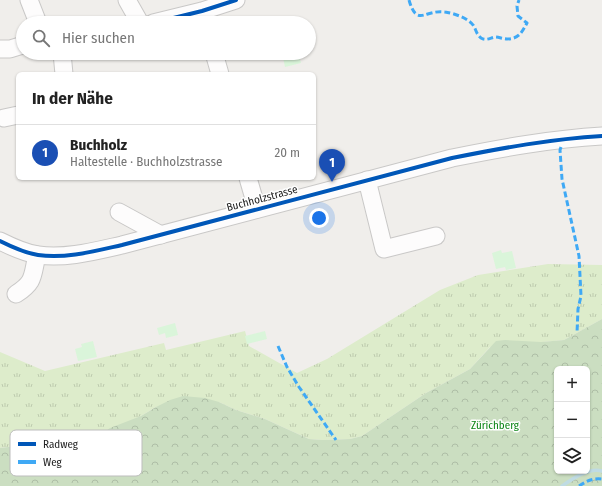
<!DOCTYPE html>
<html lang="de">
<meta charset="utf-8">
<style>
body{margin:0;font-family:"Fira Sans Condensed",sans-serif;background:#f2f2f2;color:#222}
.controls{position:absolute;right:12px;bottom:12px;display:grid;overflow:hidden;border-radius:6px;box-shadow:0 1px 3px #0004}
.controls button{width:36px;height:36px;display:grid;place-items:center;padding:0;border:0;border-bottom:1px solid #e0e0e0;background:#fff;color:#222;font:20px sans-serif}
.you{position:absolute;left:319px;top:218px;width:14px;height:14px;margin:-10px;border:3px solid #fff;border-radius:50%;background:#1a73e8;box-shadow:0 0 0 6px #1a73e833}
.badge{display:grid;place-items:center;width:26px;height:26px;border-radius:50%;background:#6a6968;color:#fff;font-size:13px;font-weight:700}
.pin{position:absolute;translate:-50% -33px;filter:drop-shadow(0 1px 2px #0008)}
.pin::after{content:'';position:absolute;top:21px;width:14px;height:12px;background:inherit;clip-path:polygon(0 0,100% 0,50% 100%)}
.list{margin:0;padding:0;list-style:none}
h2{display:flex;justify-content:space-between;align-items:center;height:52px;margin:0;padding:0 16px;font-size:17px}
h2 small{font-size:13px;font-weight:400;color:#767676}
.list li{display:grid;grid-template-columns:26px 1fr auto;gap:12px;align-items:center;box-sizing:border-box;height:56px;padding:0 16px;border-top:1px solid #e0e0e0}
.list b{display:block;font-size:15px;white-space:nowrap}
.list p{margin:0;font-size:13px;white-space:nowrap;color:#767676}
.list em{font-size:13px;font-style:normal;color:#767676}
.icon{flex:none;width:22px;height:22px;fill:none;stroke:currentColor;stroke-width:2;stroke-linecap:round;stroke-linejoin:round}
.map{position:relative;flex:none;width:602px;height:486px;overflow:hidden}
.search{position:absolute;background:#fff;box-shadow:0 1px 3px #0004;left:16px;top:16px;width:300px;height:44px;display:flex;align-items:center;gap:10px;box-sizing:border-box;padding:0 14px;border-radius:22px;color:#767676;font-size:15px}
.panel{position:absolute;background:#fff;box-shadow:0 1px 3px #0004;left:16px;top:72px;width:300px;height:108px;border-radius:6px}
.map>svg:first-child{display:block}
.grass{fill:url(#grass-tufts)}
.forest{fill:url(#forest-crowns);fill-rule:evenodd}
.park{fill:#daf5da}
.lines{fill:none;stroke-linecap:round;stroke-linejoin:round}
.stream{stroke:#bfdbe3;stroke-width:3.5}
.minor-casing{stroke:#c9c8c7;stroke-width:19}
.minor{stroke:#fdfcfc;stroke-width:17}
.quiet{stroke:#3fa9f5;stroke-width:3;stroke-dasharray:6 3;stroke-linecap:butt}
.cycleway-casing{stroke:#fff;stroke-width:6}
.cycleway{stroke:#0057b8;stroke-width:4}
.labels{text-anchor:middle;stroke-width:3;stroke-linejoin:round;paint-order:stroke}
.street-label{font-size:11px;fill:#222;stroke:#fff}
.park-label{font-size:11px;fill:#0c8416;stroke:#fff}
.key{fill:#fff;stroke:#bdbdbd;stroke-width:1}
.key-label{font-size:11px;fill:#222}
</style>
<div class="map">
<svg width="602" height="486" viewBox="0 0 602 486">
<defs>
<pattern id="grass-tufts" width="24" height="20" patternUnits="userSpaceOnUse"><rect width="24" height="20" fill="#ddeccb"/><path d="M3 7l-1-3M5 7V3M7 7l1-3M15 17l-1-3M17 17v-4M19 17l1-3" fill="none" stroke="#bdcaae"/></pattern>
<pattern id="forest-crowns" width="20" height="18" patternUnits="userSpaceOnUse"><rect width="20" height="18" fill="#cbdec1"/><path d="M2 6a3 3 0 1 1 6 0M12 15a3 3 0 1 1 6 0" fill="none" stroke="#aebea6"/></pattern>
</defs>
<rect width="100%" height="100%" fill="#f0eeeb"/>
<polygon class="grass" points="548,264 602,265 602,319 564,340 490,347 470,369 426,393 362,436 350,439 323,440 309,439 265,419 236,410 219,402 156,407 141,416 89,442 76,452 58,456 42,450 24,445 0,448 0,352 45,371 164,343 166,350 245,331 249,346 297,373 327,359 440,290 478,275"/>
<path class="forest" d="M602,319V486H0V448L24,445L42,450L58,456L76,452L110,428L141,416L156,407L170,400L183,396L205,398L219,402L236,410L265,419L309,439L323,440L350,439L362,436L426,393L470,369L496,341L505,340L541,342L564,340ZM557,369H587V471H557Z"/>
<g class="park">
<polygon points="282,53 298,53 301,63 285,67"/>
<polygon points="501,250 502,253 512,251 516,268 506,270 505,267 496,269 492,253"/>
<polygon points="175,323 178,335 166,338 165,333 159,335 157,328"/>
<polygon points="265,331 267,339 247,344 245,336"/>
<polygon points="93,341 97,357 78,361 75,349 82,347 81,344"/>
</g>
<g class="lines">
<path class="stream" d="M562,486C572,479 589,467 602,471"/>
<g class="minor-casing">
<g id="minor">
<polyline points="29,0 38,23"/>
<polyline points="127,0 140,23"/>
<polyline points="153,23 202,11 236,0"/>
<polyline points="0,49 10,49 23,45"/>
<polyline points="62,53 64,74"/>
<polyline points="214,53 220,74"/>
<polyline points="4,118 18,115"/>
<polyline points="248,178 257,209"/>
<polyline points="367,180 384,249 436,236"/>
<polyline points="119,212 161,235"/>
<path d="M0,241C12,247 25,253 38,255C66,259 95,251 122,245L452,158C502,148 551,139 602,136"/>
<path d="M16,294C35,282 32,276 37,255"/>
</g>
</g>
<use href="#minor" class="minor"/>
<g class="quiet">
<path d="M409,0C417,28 425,9 445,12C453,13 468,18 473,25C476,29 476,34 481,38C486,41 490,38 495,37C499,37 503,39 507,39C519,39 522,32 527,23L518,16L517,6L519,0"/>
<polyline points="561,147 560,150 562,179 579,256 581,296 578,309 577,333"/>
<polyline points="278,346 287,367 299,387 336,440"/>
<path d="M579,486C587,481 592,478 602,479"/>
</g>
<g class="cycleway-casing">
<g id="cycleway">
<polyline points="153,23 202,11 236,0"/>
<path d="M0,241C12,247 25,253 38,255C66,259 95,251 122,245L452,158C502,148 551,139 602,136"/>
</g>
</g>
<use href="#cycleway" class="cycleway"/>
</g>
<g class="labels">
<g class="street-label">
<text transform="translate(262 198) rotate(-15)" y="4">Buchholzstrasse</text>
</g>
<g class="park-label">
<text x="495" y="429">Zürichberg</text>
</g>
</g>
<rect x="10" y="430" width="132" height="46" rx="6" class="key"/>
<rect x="18" y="442" width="18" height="4" fill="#0057b8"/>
<rect x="18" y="460" width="18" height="4" fill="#3fa9f5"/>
<g class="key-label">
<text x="43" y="448">Radweg</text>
<text x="43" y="466">Weg</text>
</g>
</svg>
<div class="controls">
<button>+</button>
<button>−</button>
<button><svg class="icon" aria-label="layers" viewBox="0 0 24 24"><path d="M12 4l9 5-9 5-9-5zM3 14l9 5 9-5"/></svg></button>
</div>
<div class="you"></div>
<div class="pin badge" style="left:332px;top:182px;background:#1a4fb4">1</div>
<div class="search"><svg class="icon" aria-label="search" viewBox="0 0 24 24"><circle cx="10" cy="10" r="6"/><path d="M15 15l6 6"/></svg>Hier suchen</div>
<section class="panel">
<h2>In der Nähe<small></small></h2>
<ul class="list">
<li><span class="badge" style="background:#1a4fb4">1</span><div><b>Buchholz</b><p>Haltestelle · Buchholzstrasse</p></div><em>20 m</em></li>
</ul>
</section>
</div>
